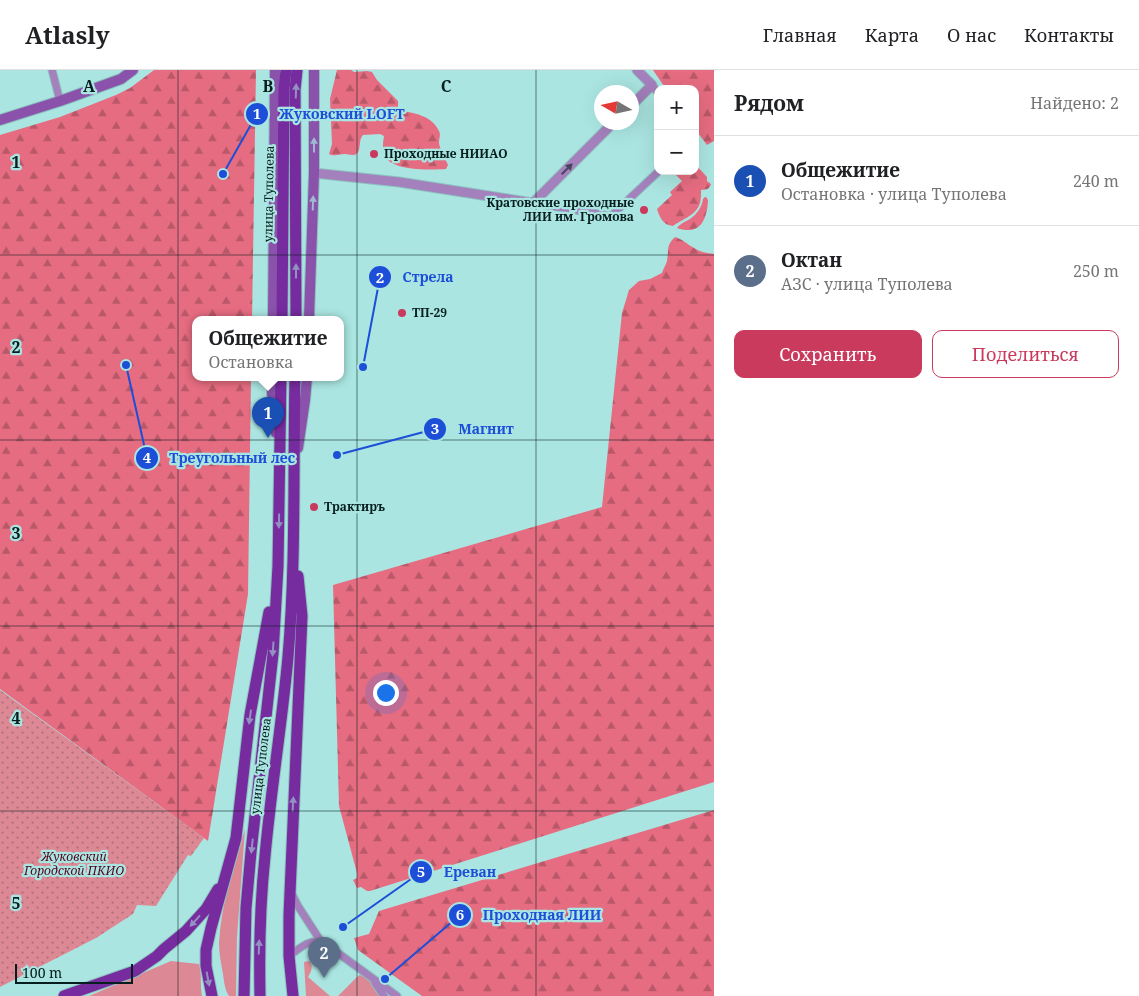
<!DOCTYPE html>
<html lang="ru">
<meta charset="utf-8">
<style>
body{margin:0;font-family:"Noto Serif",serif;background:#f2f2f2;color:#202124}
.controls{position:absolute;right:15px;top:15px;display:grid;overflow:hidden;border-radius:10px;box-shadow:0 5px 20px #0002}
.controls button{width:45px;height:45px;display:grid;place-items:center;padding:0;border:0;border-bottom:1px solid #e0e0e0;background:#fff;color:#202124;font:25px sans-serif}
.compass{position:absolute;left:594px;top:15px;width:45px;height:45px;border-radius:50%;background:#fff;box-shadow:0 5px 20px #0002;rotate:279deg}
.scale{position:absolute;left:15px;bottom:12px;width:118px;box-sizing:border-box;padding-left:5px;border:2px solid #061e1d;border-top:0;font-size:14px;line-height:18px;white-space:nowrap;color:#061e1d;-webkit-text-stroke:4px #aae5e1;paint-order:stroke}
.you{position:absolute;left:385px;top:622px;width:18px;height:18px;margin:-12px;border:4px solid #fff;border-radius:50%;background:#1a73e8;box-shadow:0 0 0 8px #1a73e833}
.badge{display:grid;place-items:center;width:32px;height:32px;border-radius:50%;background:#c93a5c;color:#fff;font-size:16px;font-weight:700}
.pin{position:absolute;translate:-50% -41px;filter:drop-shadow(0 1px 2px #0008)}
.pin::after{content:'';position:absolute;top:26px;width:18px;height:15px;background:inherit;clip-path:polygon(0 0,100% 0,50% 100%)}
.popup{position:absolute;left:192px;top:246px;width:152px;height:65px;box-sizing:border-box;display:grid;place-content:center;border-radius:10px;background:#fff;filter:drop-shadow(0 1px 4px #0005);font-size:16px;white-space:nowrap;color:#757577}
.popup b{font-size:19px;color:#202124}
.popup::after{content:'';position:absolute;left:50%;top:100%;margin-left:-10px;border:10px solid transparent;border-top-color:#fff}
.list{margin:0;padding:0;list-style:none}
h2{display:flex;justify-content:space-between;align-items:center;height:65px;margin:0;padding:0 20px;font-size:21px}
h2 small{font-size:16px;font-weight:400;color:#757577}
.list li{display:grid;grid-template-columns:32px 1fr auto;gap:15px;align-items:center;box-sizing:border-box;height:90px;padding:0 20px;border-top:1px solid #e0e0e0}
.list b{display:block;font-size:19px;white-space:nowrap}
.list p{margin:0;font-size:16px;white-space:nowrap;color:#757577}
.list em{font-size:16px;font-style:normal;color:#757577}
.actions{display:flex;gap:10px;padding:15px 20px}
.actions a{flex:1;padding:11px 0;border:1px solid #c93a5c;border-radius:10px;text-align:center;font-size:18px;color:#c93a5c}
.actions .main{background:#c93a5c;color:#fff}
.map{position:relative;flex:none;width:714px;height:926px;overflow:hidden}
header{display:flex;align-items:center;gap:30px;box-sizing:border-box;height:70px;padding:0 25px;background:#fff;border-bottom:1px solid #e0e0e0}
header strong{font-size:24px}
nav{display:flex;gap:28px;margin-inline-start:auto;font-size:18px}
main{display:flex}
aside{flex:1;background:#fff}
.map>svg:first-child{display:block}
.grass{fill:#dd8995}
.forest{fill:url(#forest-firs)}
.park{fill:url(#park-dots)}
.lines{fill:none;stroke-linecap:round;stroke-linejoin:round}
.minor-casing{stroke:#8cc1be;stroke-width:9}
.tertiary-casing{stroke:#8cc1be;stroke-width:11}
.secondary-casing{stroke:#8cc1be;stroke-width:12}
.primary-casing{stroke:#8cc1be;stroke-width:13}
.minor{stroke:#a480bc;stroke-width:7}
.tertiary{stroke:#a480bc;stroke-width:9}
.secondary{stroke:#8a52ab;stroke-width:10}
.primary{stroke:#762b9e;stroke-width:11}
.oneway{fill:#9391c3}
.oneway2{fill:#a0b9d1}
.oneway3{fill:#45455d}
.grid{fill:none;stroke:#061e1d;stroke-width:1;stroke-opacity:0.55}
.poi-dot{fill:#c93a5c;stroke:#aae5e1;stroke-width:2}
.labels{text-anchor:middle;stroke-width:4.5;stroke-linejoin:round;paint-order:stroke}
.poi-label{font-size:12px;font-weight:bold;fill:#061e1d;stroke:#aae5e1;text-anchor:start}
.street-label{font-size:12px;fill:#061e1d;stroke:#aae5e1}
.park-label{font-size:12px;font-style:italic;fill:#54041d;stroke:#aae5e1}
.grid-label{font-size:16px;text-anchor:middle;font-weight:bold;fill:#061e1d;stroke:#aae5e1;stroke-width:4.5;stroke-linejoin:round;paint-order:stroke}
.leader{fill:none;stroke:#1d4ed8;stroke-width:2}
.callout-dot{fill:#1d4ed8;stroke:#aae5e1;stroke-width:2}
.mark-label{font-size:15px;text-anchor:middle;font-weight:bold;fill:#fff}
.callout-label{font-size:14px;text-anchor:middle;font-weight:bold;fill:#1d4ed8;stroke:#aae5e1;stroke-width:4.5;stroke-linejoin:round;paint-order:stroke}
</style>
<header>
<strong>Atlasly</strong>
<nav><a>Главная</a><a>Карта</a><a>О нас</a><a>Контакты</a></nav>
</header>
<main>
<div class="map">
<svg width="714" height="926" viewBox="0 0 714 926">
<defs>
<pattern id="forest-firs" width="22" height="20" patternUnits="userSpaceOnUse" patternTransform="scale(1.25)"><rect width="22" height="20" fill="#e66c81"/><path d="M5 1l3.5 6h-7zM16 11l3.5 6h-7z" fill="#b85869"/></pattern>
<pattern id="park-dots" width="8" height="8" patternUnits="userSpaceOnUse" patternTransform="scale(1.25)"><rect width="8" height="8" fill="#dd8995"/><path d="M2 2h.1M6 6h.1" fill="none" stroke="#b16f79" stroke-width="1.8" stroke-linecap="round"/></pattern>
</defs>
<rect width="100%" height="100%" fill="#aae5e1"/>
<g class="grass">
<path d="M245,759L237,867L236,926H229C225,920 224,912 223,904C221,894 219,883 219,873C221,834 234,796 245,759Z"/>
<path d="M171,891L199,894C202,905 200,915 202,926H89Z"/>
<path d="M309,891C314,896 311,902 308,907L330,926H306L304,892Z"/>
<path d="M360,905C370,907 374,918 379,926H338L358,906Z"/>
</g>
<g class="forest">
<polygon points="154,0 256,0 252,249 196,249 196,307 251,307 248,524 208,771 0,619 0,65 60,47 116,25 130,18"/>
<path d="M337,0H351L354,2L367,1L372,2L377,10L398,31V40C413,43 432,45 439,61C441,65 439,68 439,73C440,80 445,88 448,95L446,99C432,100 391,101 385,86C382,80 383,72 384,66L380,64L363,65C357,72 363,84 353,85C350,85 347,84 345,84C338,84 335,87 329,84L332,74L330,29Z"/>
<polygon points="653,0 714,0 714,71 707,75 695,59 695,19 666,19"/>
<path d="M695,94L707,107V111L711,114C709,120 707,119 701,120C701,124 701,129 700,133C696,146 682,149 673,156C663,155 660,148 657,139L672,125L670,122L682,111L675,104L678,101H695Z"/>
<path d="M705,127H706L708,130C707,150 700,166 677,158C681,153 685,152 690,149C697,144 702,137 703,129Z"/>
<path d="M675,167C682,169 687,174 694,178C700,182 707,183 714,184V712L370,821H367L361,817L357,818L353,810L357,808V803L339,736L333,515L602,437L622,243L629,220L639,211L650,209L662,203C663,199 666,195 667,191C669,180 666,175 675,167Z"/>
<polygon points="714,740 714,926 422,926 358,880 354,868 369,864 379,841"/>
</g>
<polygon class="park" points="0,620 204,768 191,786 188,785 156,836 137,835 133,844 96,868 0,917"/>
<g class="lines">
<g class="minor-casing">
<g id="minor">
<polyline points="52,0 60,31"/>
<polyline points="652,15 658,23"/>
<polyline points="533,133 611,146 659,101"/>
<polyline points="291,822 298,836 320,870 397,926"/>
<path d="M289,886C300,878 308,870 322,871"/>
<polyline points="375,913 384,926"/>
</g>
</g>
<g class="tertiary-casing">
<g id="tertiary">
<polyline points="632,35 652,15 637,0"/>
<polyline points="314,103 399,112 533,133 614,52"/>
</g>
</g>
<g class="secondary-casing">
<g id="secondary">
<polyline points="0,50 60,31 121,9 133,0"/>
<polyline points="273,249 275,0"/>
<polyline points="309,249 314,103 314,0"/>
<polyline points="272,307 272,323 276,363"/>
<polyline points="298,378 305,330 307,307"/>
</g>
</g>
<g class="primary-casing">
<g id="primary">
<polyline points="282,249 284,19 286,0"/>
<polyline points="296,249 295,20 297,0"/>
<polyline points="64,926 135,901 157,886 164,879 186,861 206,839 218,819"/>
<polyline points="212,926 206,896 206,880 211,858 236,768 250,645 269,542"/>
<polyline points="244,926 246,838 251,782 273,584 278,496 281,307"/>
<path d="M260,926C259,879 260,833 265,786C271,719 282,653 288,587C296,494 293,400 295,307"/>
<polyline points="293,926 289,886 289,846 302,546 298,506"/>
</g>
</g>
<use href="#minor" class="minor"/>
<use href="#tertiary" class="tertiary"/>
<use href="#secondary" class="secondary"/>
<use href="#primary" class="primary"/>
</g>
<defs><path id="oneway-solid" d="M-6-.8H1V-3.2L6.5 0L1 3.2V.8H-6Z" transform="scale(1.25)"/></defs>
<g class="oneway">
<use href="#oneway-solid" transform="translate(296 21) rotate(-88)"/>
<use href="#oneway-solid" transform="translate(296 201) rotate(-90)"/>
<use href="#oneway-solid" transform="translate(279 451) rotate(91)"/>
<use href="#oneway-solid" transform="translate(273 579) rotate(94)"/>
<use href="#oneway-solid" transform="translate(250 647) rotate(98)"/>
<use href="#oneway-solid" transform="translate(293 734) rotate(-87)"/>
<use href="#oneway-solid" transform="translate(252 776) rotate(96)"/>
<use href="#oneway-solid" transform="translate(195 851) rotate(132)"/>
<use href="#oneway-solid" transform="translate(259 877) rotate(-88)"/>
<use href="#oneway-solid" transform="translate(208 909) rotate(79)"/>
</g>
<g class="oneway2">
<use href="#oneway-solid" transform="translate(314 75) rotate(-90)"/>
<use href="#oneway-solid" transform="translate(313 133) rotate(-88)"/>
</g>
<use class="oneway3" href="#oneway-solid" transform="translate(567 99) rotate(-45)"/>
<path class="grid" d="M178,0V926M357,0V926M536,0V926M0,185H714M0,370H714M0,556H714M0,741H714"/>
<g class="poi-dot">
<circle cx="374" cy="84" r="5"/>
<circle cx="644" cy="140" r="5"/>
<circle cx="402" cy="243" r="5"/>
<circle cx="314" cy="437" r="5"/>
</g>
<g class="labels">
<g class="poi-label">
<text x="384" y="88">Проходные НИИАО</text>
<text x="634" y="137" text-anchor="end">Кратовские проходные<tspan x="634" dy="14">ЛИИ им. Громова</tspan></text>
<text x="412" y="247">ТП-29</text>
<text x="324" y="441">Трактиръ</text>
</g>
<g class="street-label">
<text transform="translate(269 124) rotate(-89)" y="4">улица Туполева</text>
<text transform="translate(261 696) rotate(-83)" y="4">улица Туполева</text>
</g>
<g class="park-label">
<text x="74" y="791">Жуковский<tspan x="74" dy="14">Городской ПКИО</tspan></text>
</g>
</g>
<g class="grid-label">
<text x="89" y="22">A</text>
<text x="268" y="22">B</text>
<text x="446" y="22">C</text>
<text x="16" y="98">1</text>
<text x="16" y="283">2</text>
<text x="16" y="469">3</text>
<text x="16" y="654">4</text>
<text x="16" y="839">5</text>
</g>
<path class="leader" d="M223 104L257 44M363 297L380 207M337 385L435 359M126 295L147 388M343 857L421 802M385 909L460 845"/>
<g class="callout-dot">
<circle cx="223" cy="104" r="5"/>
<circle cx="363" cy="297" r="5"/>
<circle cx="337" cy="385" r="5"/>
<circle cx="126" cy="295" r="5"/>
<circle cx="343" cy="857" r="5"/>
<circle cx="385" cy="909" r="5"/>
<circle cx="257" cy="44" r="12"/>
<circle cx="380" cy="207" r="12"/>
<circle cx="435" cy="359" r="12"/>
<circle cx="147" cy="388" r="12"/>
<circle cx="421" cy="802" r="12"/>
<circle cx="460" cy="845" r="12"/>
</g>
<g class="mark-label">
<text x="257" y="49">1</text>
<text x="380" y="213">2</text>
<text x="435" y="364">3</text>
<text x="147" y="393">4</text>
<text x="421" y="807">5</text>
<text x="460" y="850">6</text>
</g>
<g class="callout-label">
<text x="342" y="49">Жуковский LOFT</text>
<text x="428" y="212">Стрела</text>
<text x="486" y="364">Магнит</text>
<text x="232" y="393">Треугольный лес</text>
<text x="470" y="807">Ереван</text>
<text x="542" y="850">Проходная ЛИИ</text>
</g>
</svg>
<div class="controls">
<button>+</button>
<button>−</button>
</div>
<svg class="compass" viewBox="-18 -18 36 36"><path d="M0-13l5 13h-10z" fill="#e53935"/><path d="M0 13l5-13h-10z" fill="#757577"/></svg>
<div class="scale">100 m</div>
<div class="you"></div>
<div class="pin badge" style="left:268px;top:368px;background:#1a4fb4">1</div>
<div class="popup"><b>Общежитие</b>Остановка</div>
<div class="pin badge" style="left:324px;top:908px;background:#5c6f8a">2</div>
</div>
<aside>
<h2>Рядом<small>Найдено: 2</small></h2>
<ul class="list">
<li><span class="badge" style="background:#1a4fb4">1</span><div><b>Общежитие</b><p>Остановка · улица Туполева</p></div><em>240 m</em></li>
<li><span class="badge" style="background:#5c6f8a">2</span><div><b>Октан</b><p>АЗС · улица Туполева</p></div><em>250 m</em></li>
</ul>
<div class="actions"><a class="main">Сохранить</a><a>Поделиться</a></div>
</aside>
</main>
